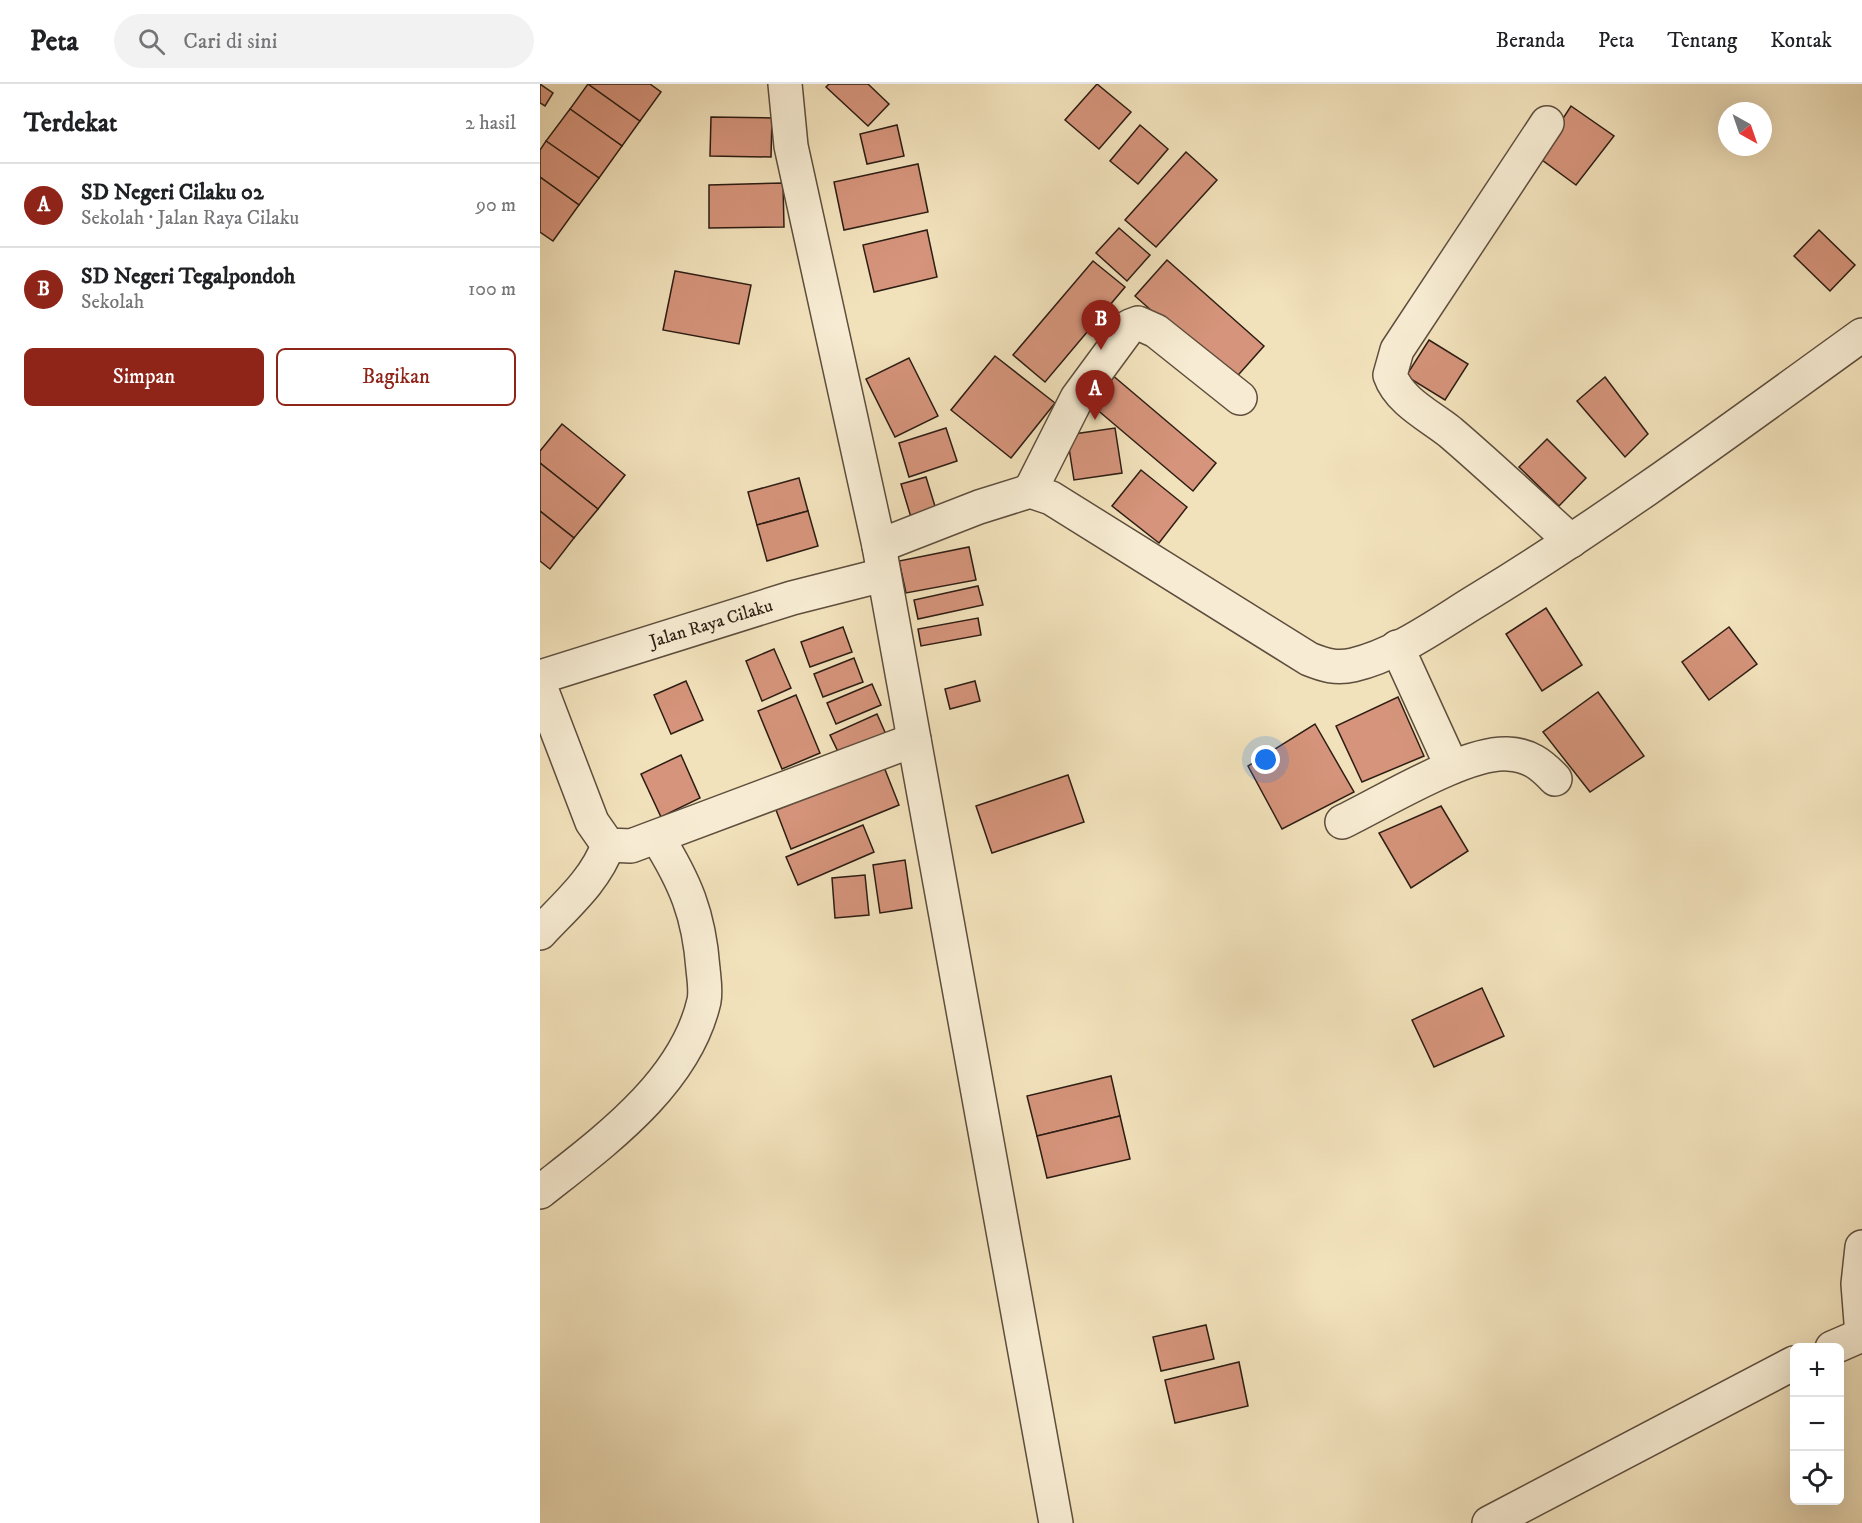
<!DOCTYPE html>
<html lang="id">
<meta charset="utf-8">
<style>
body{margin:0;font-family:"IM FELL DW Pica",serif;background:#f2f2f2;color:#202124}
.controls{position:absolute;right:18px;bottom:18px;display:grid;overflow:hidden;border-radius:9px;box-shadow:0 6px 24px #0002}
.controls button{width:54px;height:54px;display:grid;place-items:center;padding:0;border:0;border-bottom:2px solid #e0e0e0;background:#fff;color:#202124;font:30px sans-serif}
.compass{position:absolute;left:1178px;top:18px;width:54px;height:54px;border-radius:50%;background:#fff;box-shadow:0 6px 24px #0002;rotate:140deg}
.you{position:absolute;left:726px;top:676px;width:21px;height:21px;margin:-15px;border:4px solid #fff;border-radius:50%;background:#1a73e8;box-shadow:0 0 0 9px #1a73e833}
.badge{display:grid;place-items:center;width:39px;height:39px;border-radius:50%;background:#8f2418;color:#fff;font-size:20px;font-weight:700}
.pin{position:absolute;translate:-50% -50px;filter:drop-shadow(0 2px 3px #0008)}
.pin::after{content:'';position:absolute;top:32px;width:21px;height:18px;background:inherit;clip-path:polygon(0 0,100% 0,50% 100%)}
.list{margin:0;padding:0;list-style:none}
h2{display:flex;justify-content:space-between;align-items:center;height:78px;margin:0;padding:0 24px;font-size:26px}
h2 small{font-size:20px;font-weight:400;color:#757577}
.list li{display:grid;grid-template-columns:39px 1fr auto;gap:18px;align-items:center;box-sizing:border-box;height:84px;padding:0 24px;border-top:2px solid #e0e0e0}
.list b{display:block;font-size:22px;white-space:nowrap}
.list p{margin:0;font-size:20px;white-space:nowrap;color:#757577}
.list em{font-size:20px;font-style:normal;color:#757577}
.actions{display:flex;gap:12px;padding:18px 24px}
.actions a{flex:1;padding:14px 0;border:2px solid #8f2418;border-radius:9px;text-align:center;font-size:21px;color:#8f2418}
.actions .main{background:#8f2418;color:#fff}
.icon{flex:none;width:33px;height:33px;fill:none;stroke:currentColor;stroke-width:2;stroke-linecap:round;stroke-linejoin:round}
.map{position:relative;flex:none;width:1322px;height:1439px;overflow:hidden}
header{display:flex;align-items:center;gap:36px;box-sizing:border-box;height:84px;padding:0 30px;background:#fff;border-bottom:2px solid #e0e0e0}
header strong{font-size:28px}
nav{display:flex;gap:33px;margin-inline-start:auto;font-size:21px}
.search{width:420px;height:54px;background:#f2f2f2;display:flex;align-items:center;gap:15px;box-sizing:border-box;padding:0 21px;border-radius:33px;color:#757577;font-size:22px}
main{display:flex}
aside{flex:1;background:#fff}
.map>svg:first-child{display:block}
.building{fill:#d5947b;stroke:#2d1d13;stroke-width:1.5}
.lines{fill:none;stroke-linecap:round;stroke-linejoin:round}
.minor-casing{stroke:#5e4e3d;stroke-width:36}
.minor{stroke:#f7ecd3;stroke-width:33}
.labels{text-anchor:middle;stroke-width:5;stroke-linejoin:round;paint-order:stroke}
.street-label{font-size:18px;fill:#2d1d13;stroke:#f7ecd3}
</style>
<header>
<strong>Peta</strong>
<div class="search"><svg class="icon" aria-label="search" viewBox="0 0 24 24"><circle cx="10" cy="10" r="6"/><path d="M15 15l6 6"/></svg>Cari di sini</div>
<nav><a>Beranda</a><a>Peta</a><a>Tentang</a><a>Kontak</a></nav>
</header>
<main>
<aside>
<h2>Terdekat<small>2 hasil</small></h2>
<ul class="list">
<li><span class="badge">A</span><div><b>SD Negeri Cilaku 02</b><p>Sekolah · Jalan Raya Cilaku</p></div><em>90 m</em></li>
<li><span class="badge">B</span><div><b>SD Negeri Tegalpondoh</b><p>Sekolah</p></div><em>100 m</em></li>
</ul>
<div class="actions"><a class="main">Simpan</a><a>Bagikan</a></div>
</aside>
<div class="map">
<svg width="1322" height="1439" viewBox="0 0 1322 1439">
<rect width="100%" height="100%" fill="#f2e2bc"/>
<filter id="stains"><feTurbulence type="fractalNoise" baseFrequency=".00333" numOctaves="4"/><feColorMatrix values="0 0 0 0 .2 0 0 0 0 .09 0 0 0 0 .02 0 0 0 .5 -.17"/></filter>
<radialGradient id="worn" r=".72"><stop offset=".6" stop-color="#630" stop-opacity="0"/><stop offset="1" stop-color="#630" stop-opacity=".3"/></radialGradient>
<g class="building">
<polygon points="0,0 13,9 5,22 0,19"/>
<polygon points="48,0 100,37 82,62 30,25"/>
<polygon points="48,0 110,0 121,8 100,37"/>
<polygon points="289,0 328,0 349,20 328,42 286,3"/>
<polygon points="557,0 591,28 559,65 525,36"/>
<polygon points="1031,22 1074,52 1036,101 998,73"/>
<polygon points="30,25 82,62 59,94 6,57"/>
<polygon points="171,33 232,34 231,73 170,72"/>
<polygon points="357,41 364,72 327,80 320,50"/>
<polygon points="600,41 628,65 598,100 570,77"/>
<polygon points="6,57 59,94 39,121 0,93 0,66"/>
<polygon points="646,68 677,96 616,163 585,136"/>
<polygon points="378,80 388,128 304,146 294,98"/>
<polygon points="0,93 39,121 13,157 0,148"/>
<polygon points="243,99 244,143 169,144 169,101"/>
<polygon points="579,144 610,171 587,197 556,169"/>
<polygon points="387,146 397,193 334,208 323,161"/>
<polygon points="1279,146 1315,181 1290,207 1254,172"/>
<polygon points="627,176 724,262 692,298 595,212"/>
<polygon points="553,177 585,203 505,298 473,271"/>
<polygon points="135,187 211,201 199,260 123,246"/>
<polygon points="889,256 928,280 905,316 866,292"/>
<polygon points="455,272 515,319 471,374 411,326"/>
<polygon points="369,274 398,332 355,353 326,295"/>
<polygon points="571,290 676,379 653,407 548,318"/>
<polygon points="1065,293 1108,350 1085,373 1037,317"/>
<polygon points="22,340 85,391 58,425 0,379 0,367"/>
<polygon points="406,344 417,377 369,393 359,359"/>
<polygon points="575,344 582,389 534,396 527,351"/>
<polygon points="1007,355 1046,394 1019,422 979,383"/>
<polygon points="0,379 58,425 34,454 0,427"/>
<polygon points="601,386 647,423 619,459 572,422"/>
<polygon points="386,393 398,432 373,440 361,400"/>
<polygon points="259,394 268,427 217,441 208,408"/>
<polygon points="0,427 34,454 10,485 0,477"/>
<polygon points="268,427 278,462 227,477 217,441"/>
<polygon points="429,463 436,496 366,509 359,477"/>
<polygon points="438,502 443,521 378,535 374,516"/>
<polygon points="1006,524 1042,581 1002,607 966,550"/>
<polygon points="438,534 441,551 381,562 378,545"/>
<polygon points="303,543 312,568 270,583 261,558"/>
<polygon points="1189,543 1217,580 1169,616 1142,578"/>
<polygon points="234,565 251,604 222,617 206,577"/>
<polygon points="314,574 323,598 283,613 274,590"/>
<polygon points="146,597 163,636 131,650 114,611"/>
<polygon points="435,597 440,617 410,625 405,605"/>
<polygon points="332,600 341,621 296,640 287,619"/>
<polygon points="1058,608 1104,672 1050,708 1003,648"/>
<polygon points="256,611 280,669 242,685 218,627"/>
<polygon points="858,613 884,672 822,698 796,642"/>
<polygon points="337,630 348,655 302,676 290,651"/>
<polygon points="775,640 814,708 742,745 708,682"/>
<polygon points="141,671 160,714 121,733 101,690"/>
<polygon points="344,683 359,721 251,765 236,726"/>
<polygon points="528,691 544,738 452,769 436,722"/>
<polygon points="901,722 928,767 871,804 839,749"/>
<polygon points="323,741 334,768 258,801 246,773"/>
<polygon points="365,776 372,824 340,829 333,781"/>
<polygon points="325,791 329,831 295,834 292,794"/>
<polygon points="942,904 964,952 894,983 872,936"/>
<polygon points="571,992 580,1032 497,1052 487,1012"/>
<polygon points="580,1032 590,1075 507,1094 497,1052"/>
<polygon points="666,1241 674,1275 621,1287 613,1253"/>
<polygon points="699,1278 708,1322 635,1339 625,1296"/>
</g>
<g class="lines">
<g class="minor-casing">
<g id="minor">
<polyline points="245,0 251,62 339,462 516,1439"/>
<path d="M1007,39L857,266L850,291C859,317 890,332 910,348C951,383 991,421 1031,457"/>
<polyline points="490,407 537,314 590,242 598,239 616,247 700,314"/>
<path d="M339,462L439,423L490,407L511,414L769,575C784,581 796,585 813,581C859,570 901,538 941,514C1072,434 1197,341 1322,251"/>
<polyline points="857,563 912,683"/>
<polyline points="0,593 252,514 343,491"/>
<polyline points="0,602 52,738 68,761 91,762 374,656"/>
<path d="M802,738C842,719 926,667 968,670C989,671 1001,680 1015,695"/>
<path d="M0,849C25,822 56,796 68,761"/>
<path d="M0,1108C63,1058 145,1000 164,917C166,907 164,895 163,885C159,830 145,798 117,753"/>
<polyline points="1322,1163 1318,1200 1322,1251"/>
<polyline points="1292,1264 1322,1251"/>
<polyline points="949,1439 1254,1279"/>
</g>
</g>
<use href="#minor" class="minor"/>
</g>
<g class="labels">
<g class="street-label">
<text transform="translate(171 539) rotate(-17)" y="6">Jalan Raya Cilaku</text>
</g>
</g>
<rect width="100%" height="100%" filter="url(#stains)"/>
<rect width="100%" height="100%" fill="url(#worn)"/>
</svg>
<div class="controls">
<button>+</button>
<button>−</button>
<button><svg class="icon" aria-label="locate" viewBox="0 0 24 24"><circle cx="12" cy="12" r="6"/><path d="M12 2v4M12 18v4M2 12h4M18 12h4"/></svg></button>
</div>
<svg class="compass" viewBox="-18 -18 36 36"><path d="M0-13l5 13h-10z" fill="#e53935"/><path d="M0 13l5-13h-10z" fill="#757577"/></svg>
<div class="you"></div>
<div class="pin badge" style="left:555px;top:336px">A</div>
<div class="pin badge" style="left:561px;top:266px">B</div>
</div>
</main>
